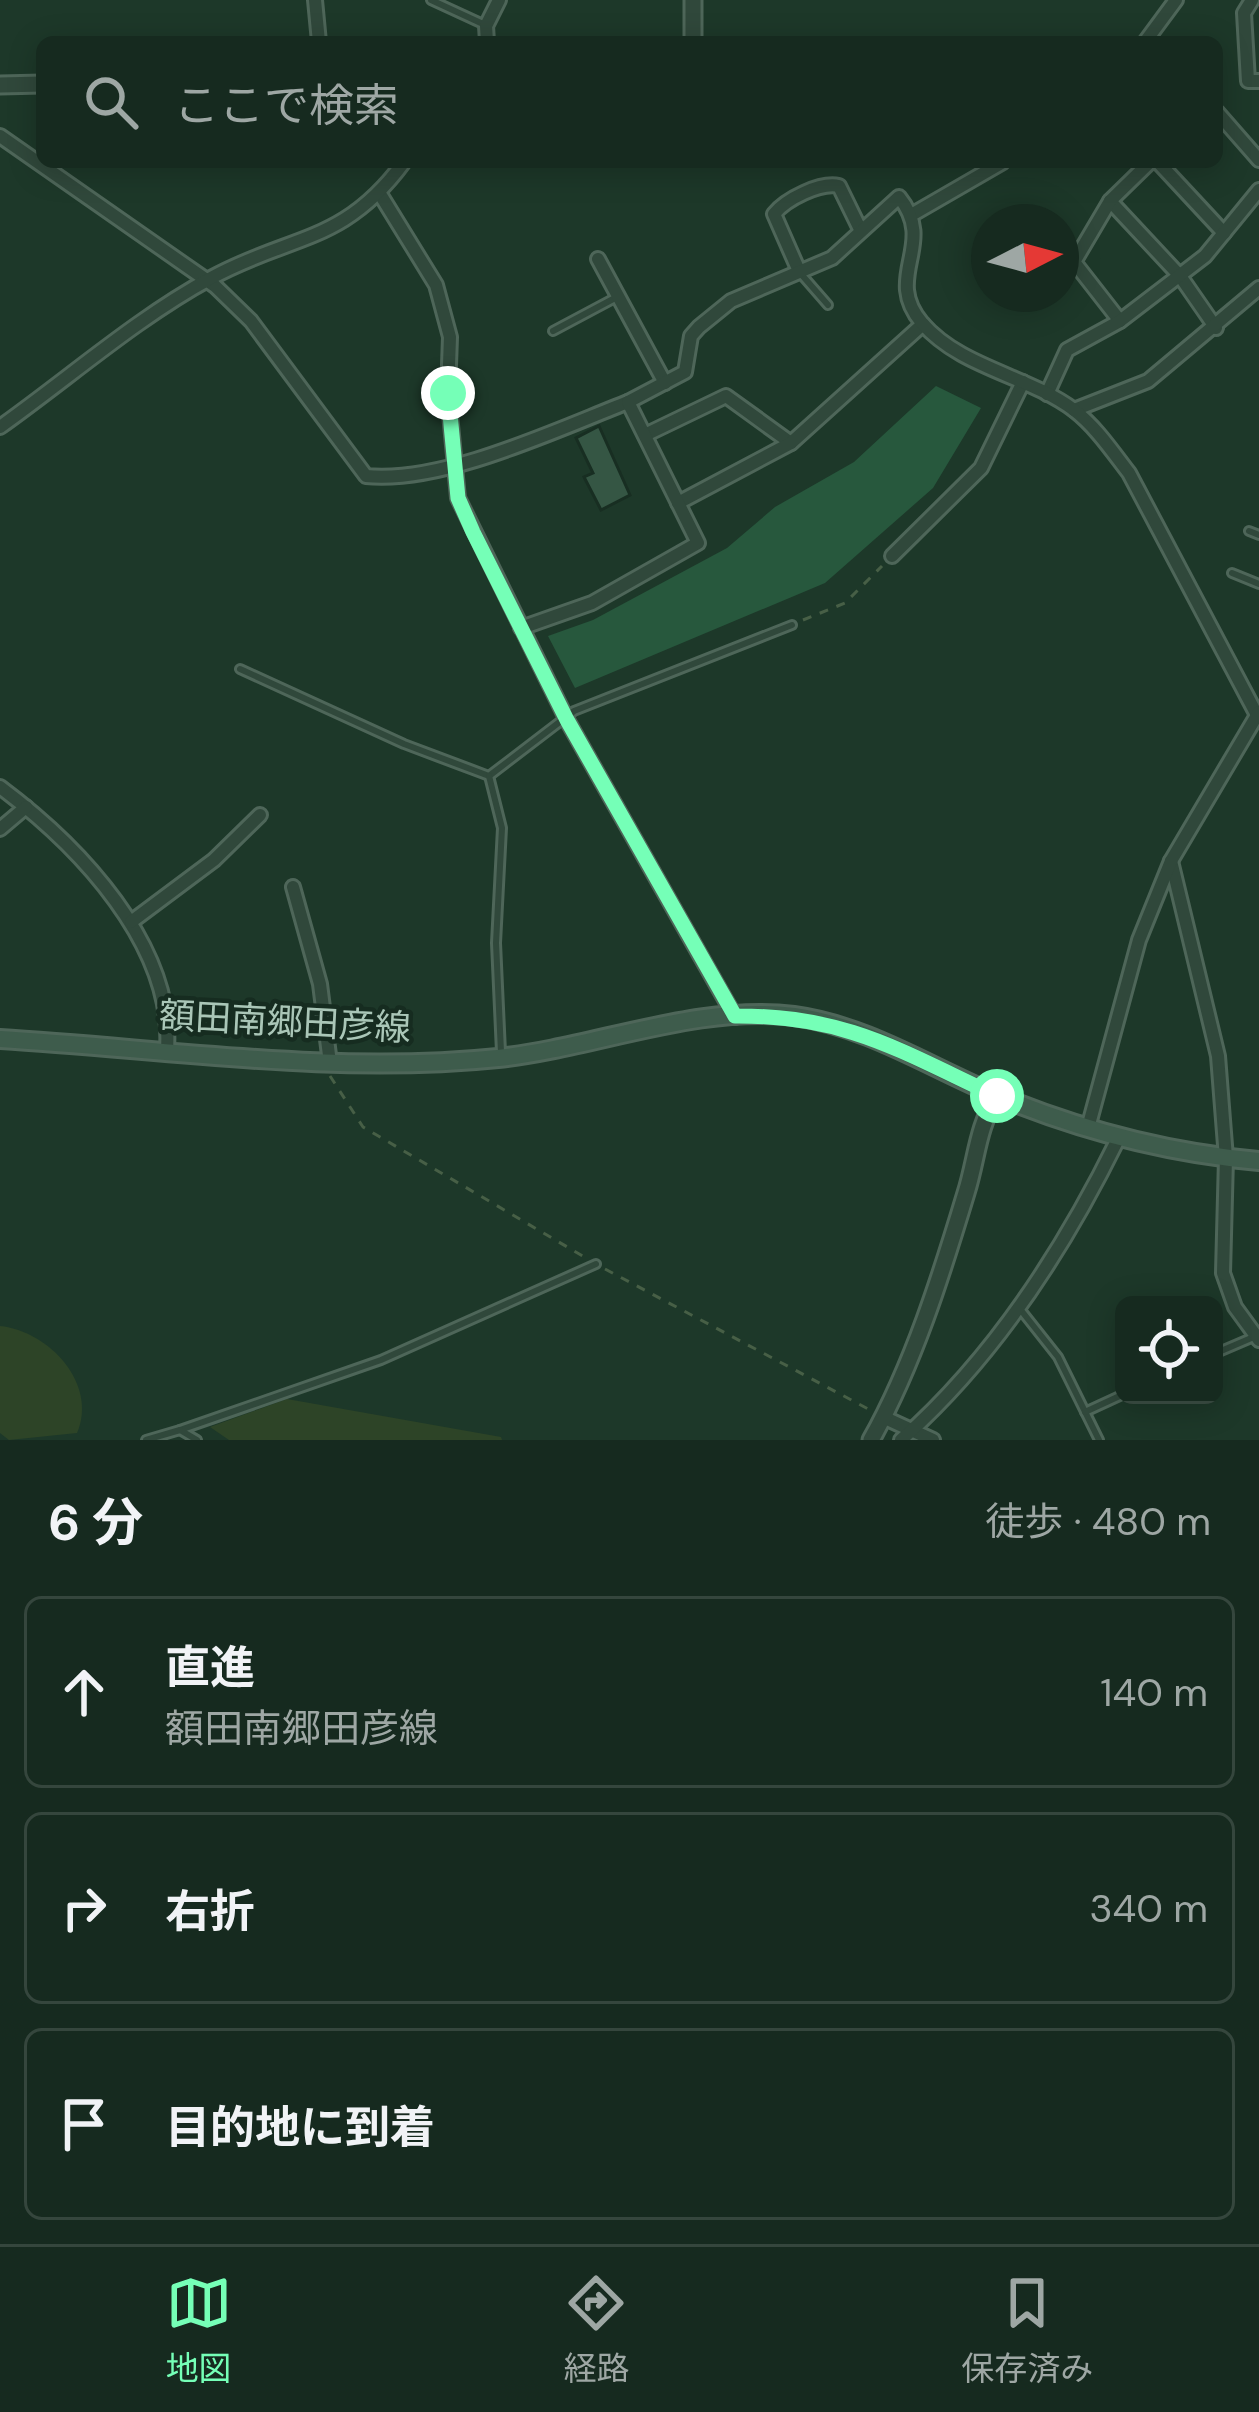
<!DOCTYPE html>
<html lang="ja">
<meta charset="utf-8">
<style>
body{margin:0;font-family:"DM Sans","Noto Sans JP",sans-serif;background:#1f3228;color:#f1f3f6}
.controls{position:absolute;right:36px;bottom:36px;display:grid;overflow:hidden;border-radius:18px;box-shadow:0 6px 30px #0003}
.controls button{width:108px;height:108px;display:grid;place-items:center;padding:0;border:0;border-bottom:3px solid #35463d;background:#162a1f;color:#f1f3f6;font:60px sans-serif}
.compass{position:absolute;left:971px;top:204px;width:108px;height:108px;border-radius:50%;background:#162a1f;box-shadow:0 6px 30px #0003;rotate:84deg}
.stop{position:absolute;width:36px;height:36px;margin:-27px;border:9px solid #75ffb7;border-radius:50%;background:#fff}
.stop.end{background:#75ffb7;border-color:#fff;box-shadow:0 3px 12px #0008}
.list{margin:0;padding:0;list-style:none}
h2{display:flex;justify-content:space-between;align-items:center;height:156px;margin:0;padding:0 48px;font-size:51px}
h2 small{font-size:39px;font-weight:400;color:#9ea7a4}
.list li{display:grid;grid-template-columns:78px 1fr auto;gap:36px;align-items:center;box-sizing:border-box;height:192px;margin:0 24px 24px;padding:0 24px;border:3px solid #35463d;border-radius:18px}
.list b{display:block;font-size:45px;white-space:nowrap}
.list p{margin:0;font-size:39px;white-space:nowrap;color:#9ea7a4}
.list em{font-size:39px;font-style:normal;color:#9ea7a4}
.icon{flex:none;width:66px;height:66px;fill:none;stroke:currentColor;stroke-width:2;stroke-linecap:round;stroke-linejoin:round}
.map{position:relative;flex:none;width:1259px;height:1440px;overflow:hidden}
.search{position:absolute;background:#162a1f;box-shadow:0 6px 30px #0003;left:36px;right:36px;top:36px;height:132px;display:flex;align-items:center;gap:30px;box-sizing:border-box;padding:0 42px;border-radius:18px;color:#9ea7a4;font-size:45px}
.sheet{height:804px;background:#162a1f}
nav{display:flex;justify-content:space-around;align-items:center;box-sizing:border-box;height:168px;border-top:3px solid #35463d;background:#162a1f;font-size:33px;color:#9ea7a4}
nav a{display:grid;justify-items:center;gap:6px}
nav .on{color:#75ffb7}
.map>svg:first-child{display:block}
.green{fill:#2d4427}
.water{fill:#27583d}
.building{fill:#355644;stroke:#182e22;stroke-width:3}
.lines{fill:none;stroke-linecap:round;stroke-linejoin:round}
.service-casing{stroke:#4e6659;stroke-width:12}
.minor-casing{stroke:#4e6659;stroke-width:18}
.tertiary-casing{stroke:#4e6659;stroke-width:21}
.secondary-casing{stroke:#4e6659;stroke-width:22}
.path{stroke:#475f46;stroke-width:3;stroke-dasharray:9 9;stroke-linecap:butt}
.service{stroke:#30483b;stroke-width:6}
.minor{stroke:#30483b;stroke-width:12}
.tertiary{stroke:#30483b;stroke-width:15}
.secondary{stroke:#3e5c4c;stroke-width:16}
.route{stroke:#75ffb7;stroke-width:15}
.labels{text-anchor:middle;stroke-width:9;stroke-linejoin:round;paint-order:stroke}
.street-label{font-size:36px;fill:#aac6b7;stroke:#162c20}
</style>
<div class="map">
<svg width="1259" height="1440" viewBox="0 0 1259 1440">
<rect width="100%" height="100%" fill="#1d3829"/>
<g class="green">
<path d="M0,1326C49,1331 98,1384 77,1433L9,1440L0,1433Z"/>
<polygon points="287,1399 501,1437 502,1440 229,1440 210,1427"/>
</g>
<polygon class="water" points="936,386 981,408 933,488 825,583 575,688 548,636 593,620 727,548 775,507 854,462"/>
<polygon class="building" points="599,426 630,495 601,510 584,477 593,473 576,438"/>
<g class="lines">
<g class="service-casing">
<g id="service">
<polyline points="431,0 483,24"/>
<polyline points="801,274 828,305"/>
<polyline points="553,331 615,298"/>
<polyline points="1249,531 1259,535"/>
<polyline points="1232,573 1259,584"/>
<polyline points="240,669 404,744 489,776 574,711 792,625"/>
<polyline points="489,776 502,828 496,943 501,1052"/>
<polyline points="1020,1309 1058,1357 1099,1440"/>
<polyline points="1214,1354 1256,1336"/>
<polyline points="1085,1412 1124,1394"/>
<polyline points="180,1430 381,1360 596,1264"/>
<polyline points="146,1440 180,1430 197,1440"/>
</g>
</g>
<g class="minor-casing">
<g id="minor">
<polyline points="315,0 319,42"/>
<polyline points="1252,0 1244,13 1248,81 1259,81"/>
<polyline points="487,42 486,26 499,0"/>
<polyline points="1145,42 1176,0"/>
<polyline points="1217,112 1259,160"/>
<path d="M0,136L215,286L251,321L366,476C442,484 556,430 628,402"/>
<polyline points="1158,162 1224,233"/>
<polyline points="380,194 436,285 450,337 448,393 458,498 567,720 735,1017"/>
<polyline points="1110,201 1180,276 1216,328"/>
<polyline points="913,214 1003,162"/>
<polyline points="598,259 665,383"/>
<path d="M799,271L774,214C786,199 820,182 839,186L860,229"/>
<polyline points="1120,321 1074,262 1110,201 1150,162"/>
<polyline points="1047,394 1067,350 1120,321 1205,256 1259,190"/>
<polyline points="1074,410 1148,381 1259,288"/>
<path d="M0,427C69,378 137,318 211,278C291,234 343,245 404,162"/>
<polyline points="645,435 726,396 791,443"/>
<polyline points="678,503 791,443 923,324"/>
<polyline points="892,556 981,468 1023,382"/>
<path d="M521,628L592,603L698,543L628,402L685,372L691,336L699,327L731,301L832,258L899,197C938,245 882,276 922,323C961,368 1027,375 1074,410C1096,427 1112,451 1129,473L1257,715"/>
<path d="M0,787C79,846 174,945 167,1049"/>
<polyline points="0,829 26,807"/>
<polyline points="1171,861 1218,1056 1226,1158 1223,1273 1235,1307 1259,1340"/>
<polyline points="293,887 320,984 330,1063"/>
<polyline points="131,922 214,860 260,815"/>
<polyline points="1088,1128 1139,940 1171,861 1259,712"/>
<polyline points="883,1417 933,1440"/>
<path d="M901,1440C994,1358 1064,1249 1118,1139"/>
</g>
</g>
<g class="tertiary-casing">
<g id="tertiary">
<polyline points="693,42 693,0"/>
<polyline points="0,85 42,84"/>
<path d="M871,1440C913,1365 941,1276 966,1193C977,1158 977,1128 997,1096"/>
</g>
</g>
<g class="secondary-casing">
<path id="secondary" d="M0,1039C165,1049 333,1075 498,1058C594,1048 697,1004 794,1016C867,1026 929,1067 996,1095C1080,1130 1168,1153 1259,1161"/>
</g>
<g class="path">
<polyline points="803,620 845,603 882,566"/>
<polyline points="330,1076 363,1127 586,1258"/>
<polyline points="605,1269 872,1411"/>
</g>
<use href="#service" class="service"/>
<use href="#minor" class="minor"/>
<use href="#tertiary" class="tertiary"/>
<use href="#secondary" class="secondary"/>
</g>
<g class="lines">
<path class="route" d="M448,393L458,498L473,532L567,720L735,1016C846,1015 900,1051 997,1096"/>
</g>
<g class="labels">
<g class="street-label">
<text transform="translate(285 1021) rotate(3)" y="13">額田南郷田彦線</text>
</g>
</g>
</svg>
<div class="controls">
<button><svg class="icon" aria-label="locate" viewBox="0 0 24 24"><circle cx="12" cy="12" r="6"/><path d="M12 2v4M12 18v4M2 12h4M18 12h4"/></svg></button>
</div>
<svg class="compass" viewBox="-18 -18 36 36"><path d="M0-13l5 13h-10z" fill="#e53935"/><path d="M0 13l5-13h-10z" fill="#9ea7a4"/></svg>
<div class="stop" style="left:997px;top:1096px"></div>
<div class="stop end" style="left:448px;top:393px"></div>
<div class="search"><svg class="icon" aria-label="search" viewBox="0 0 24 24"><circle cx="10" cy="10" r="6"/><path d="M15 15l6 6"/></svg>ここで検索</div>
</div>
<section class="sheet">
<h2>6 分<small>徒歩 · 480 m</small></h2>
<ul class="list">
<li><svg class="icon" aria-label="ahead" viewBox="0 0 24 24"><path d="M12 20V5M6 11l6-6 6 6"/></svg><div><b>直進</b><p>額田南郷田彦線</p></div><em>140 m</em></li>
<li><svg class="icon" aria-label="right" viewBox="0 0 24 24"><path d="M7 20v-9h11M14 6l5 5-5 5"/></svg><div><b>右折</b></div><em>340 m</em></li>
<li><svg class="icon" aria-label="arrive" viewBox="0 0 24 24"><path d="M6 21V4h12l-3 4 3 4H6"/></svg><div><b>目的地に到着</b></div></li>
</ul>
</section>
<nav>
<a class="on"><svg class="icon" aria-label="map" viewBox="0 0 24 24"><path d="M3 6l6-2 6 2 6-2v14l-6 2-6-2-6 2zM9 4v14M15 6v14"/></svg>地図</a>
<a><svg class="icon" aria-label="directions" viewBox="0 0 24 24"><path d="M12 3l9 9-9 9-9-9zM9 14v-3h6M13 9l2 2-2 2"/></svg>経路</a>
<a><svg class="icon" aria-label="saved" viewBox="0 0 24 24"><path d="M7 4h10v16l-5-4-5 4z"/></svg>保存済み</a>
</nav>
